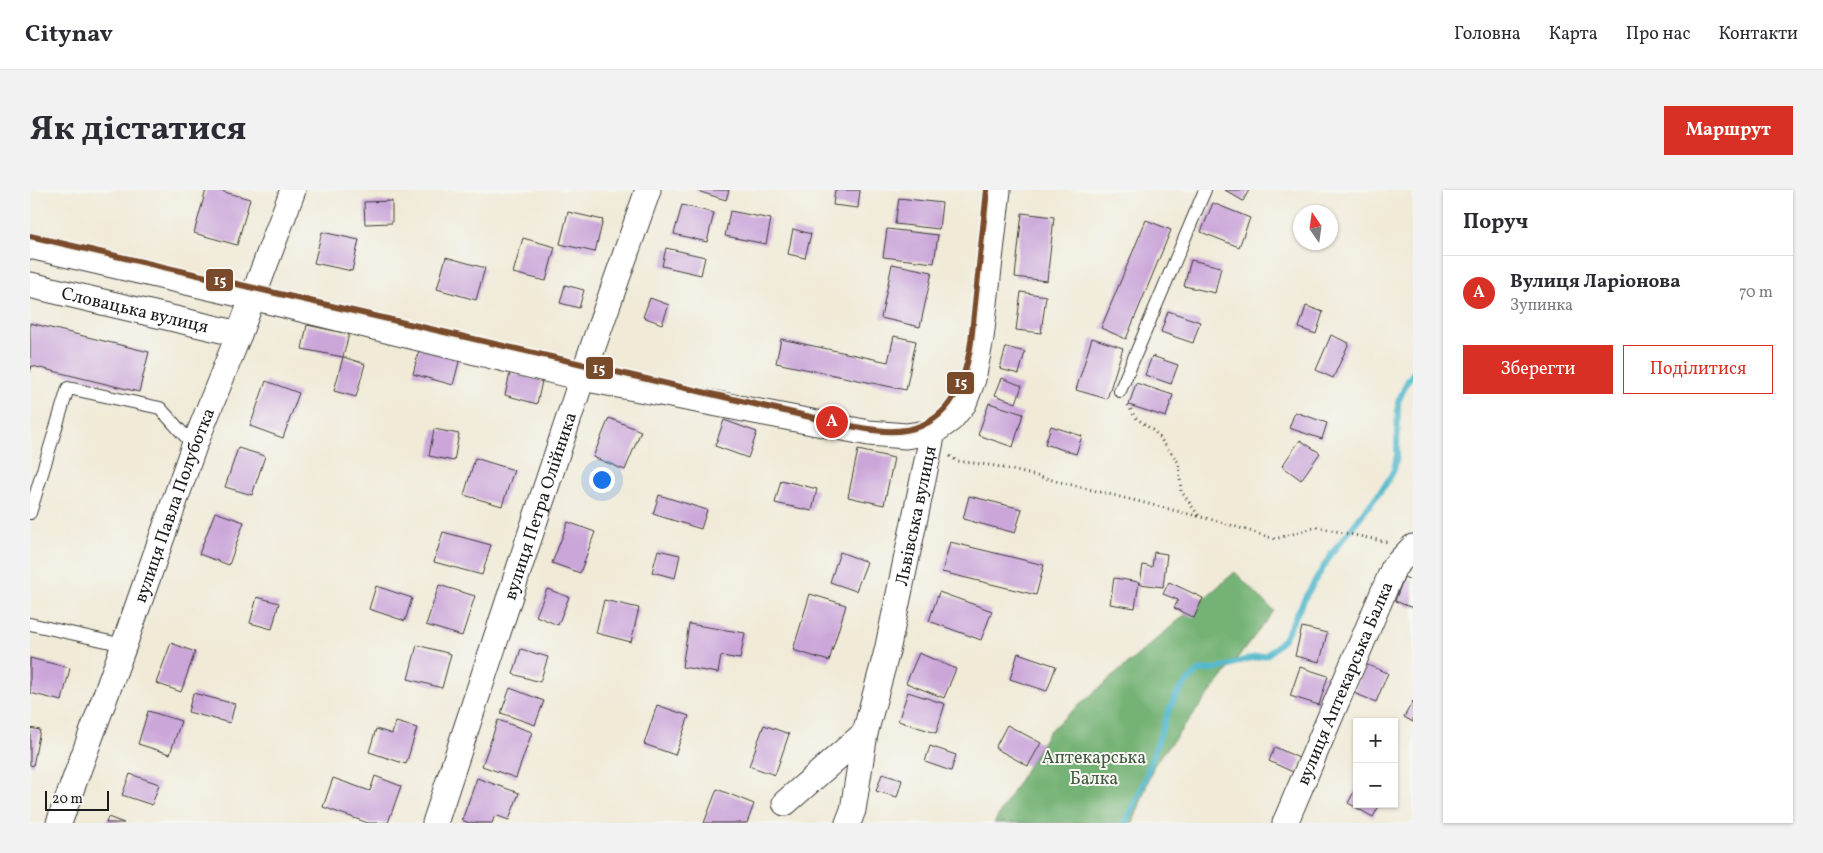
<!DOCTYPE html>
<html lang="uk">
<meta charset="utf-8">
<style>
body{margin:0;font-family:Vollkorn,serif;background:#f2f2f3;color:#2b2b33}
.controls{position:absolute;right:15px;bottom:15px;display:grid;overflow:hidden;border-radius:0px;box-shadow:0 1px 4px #0004}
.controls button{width:45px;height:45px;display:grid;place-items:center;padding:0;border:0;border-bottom:1px solid #e1e1e2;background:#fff;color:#2b2b33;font:25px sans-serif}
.compass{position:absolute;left:1263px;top:15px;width:45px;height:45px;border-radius:50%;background:#fff;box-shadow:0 1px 4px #0004;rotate:347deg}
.scale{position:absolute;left:15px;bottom:12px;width:64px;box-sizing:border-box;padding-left:5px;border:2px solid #1c1c1c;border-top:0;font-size:14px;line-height:18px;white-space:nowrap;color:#1c1c1c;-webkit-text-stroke:4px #f6f6f2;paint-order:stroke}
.you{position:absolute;left:571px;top:289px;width:18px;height:18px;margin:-12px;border:4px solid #fff;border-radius:50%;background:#1a73e8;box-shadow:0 0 0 8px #1a73e833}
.badge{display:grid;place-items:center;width:32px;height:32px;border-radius:50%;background:#d93025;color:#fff;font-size:16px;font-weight:700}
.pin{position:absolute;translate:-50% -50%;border:2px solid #fff;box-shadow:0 1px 5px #0006}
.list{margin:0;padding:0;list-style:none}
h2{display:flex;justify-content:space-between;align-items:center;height:65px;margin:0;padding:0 20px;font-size:21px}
h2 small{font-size:16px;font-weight:400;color:#7c7c81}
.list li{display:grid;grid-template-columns:32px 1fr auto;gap:15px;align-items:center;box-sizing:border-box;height:75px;padding:0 20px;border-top:1px solid #e1e1e2}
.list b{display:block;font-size:19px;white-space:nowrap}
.list p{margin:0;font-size:16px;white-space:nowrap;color:#7c7c81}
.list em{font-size:16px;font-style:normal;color:#7c7c81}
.actions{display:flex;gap:10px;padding:15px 20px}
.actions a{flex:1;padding:11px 0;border:1px solid #d93025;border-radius:0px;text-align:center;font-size:18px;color:#d93025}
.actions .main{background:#d93025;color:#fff}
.map{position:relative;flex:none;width:1383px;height:633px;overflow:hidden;border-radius:0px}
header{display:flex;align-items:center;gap:30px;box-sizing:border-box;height:70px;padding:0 25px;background:#fff;border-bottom:1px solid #e1e1e2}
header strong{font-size:24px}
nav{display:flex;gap:28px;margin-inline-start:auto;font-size:18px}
.intro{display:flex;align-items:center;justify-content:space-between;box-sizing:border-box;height:120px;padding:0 30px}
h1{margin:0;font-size:35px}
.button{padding:12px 22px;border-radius:0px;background:#d93025;color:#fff;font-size:18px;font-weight:700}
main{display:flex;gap:30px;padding:0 30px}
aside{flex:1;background:#fff;border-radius:0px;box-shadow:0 1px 4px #0004}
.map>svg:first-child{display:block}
.forest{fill:#74b274;stroke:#486748}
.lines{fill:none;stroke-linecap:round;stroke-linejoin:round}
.stream{stroke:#4db6cb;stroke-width:6}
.building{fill:#cba6d9}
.lane-casing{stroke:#3c3b38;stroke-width:14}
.street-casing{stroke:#3c3b38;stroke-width:27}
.path{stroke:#3c3b38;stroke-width:3;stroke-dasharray:1 4;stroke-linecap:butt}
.lane{stroke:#fff;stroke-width:12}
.street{stroke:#fff;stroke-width:25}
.tram-1-casing{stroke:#f6f6f2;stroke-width:10}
.tram-1{stroke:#7a4b2a;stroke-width:6}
.labels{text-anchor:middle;stroke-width:4;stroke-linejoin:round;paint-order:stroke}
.street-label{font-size:18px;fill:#1c1c1c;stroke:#f6f6f2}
.park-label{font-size:18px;fill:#455b41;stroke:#f6f6f2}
.line-badge{stroke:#f6f6f2;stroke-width:2}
.badge-label{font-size:14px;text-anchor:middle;font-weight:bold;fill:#fff}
</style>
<header>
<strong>Citynav</strong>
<nav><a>Головна</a><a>Карта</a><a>Про нас</a><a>Контакти</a></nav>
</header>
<div class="intro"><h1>Як дістатися</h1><a class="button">Маршрут</a></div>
<main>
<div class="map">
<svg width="1383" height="633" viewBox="0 0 1383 633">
<rect width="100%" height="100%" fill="#f6f6f2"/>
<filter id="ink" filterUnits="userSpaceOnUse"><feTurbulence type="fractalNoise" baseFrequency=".02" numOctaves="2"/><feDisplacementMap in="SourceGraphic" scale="10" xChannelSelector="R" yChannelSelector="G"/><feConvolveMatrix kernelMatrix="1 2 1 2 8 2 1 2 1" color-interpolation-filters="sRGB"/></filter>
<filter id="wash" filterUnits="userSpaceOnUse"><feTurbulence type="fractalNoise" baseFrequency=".0096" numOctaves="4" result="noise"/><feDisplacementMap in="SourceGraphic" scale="20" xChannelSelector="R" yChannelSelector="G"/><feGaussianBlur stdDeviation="1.12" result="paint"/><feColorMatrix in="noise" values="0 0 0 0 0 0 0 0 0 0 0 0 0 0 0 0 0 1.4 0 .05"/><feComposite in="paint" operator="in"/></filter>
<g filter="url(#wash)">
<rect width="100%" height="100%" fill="#f0ead7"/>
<polygon class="forest" points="1205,382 1244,421 1124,575 1103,633 964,633 1019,541"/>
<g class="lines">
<polyline class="stream" points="1095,633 1111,600 1137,525 1144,509 1153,496 1168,481 1191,478 1217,469 1237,465 1254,449 1276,406 1302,363 1356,294 1364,280 1367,265 1368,212 1378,190 1383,183"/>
</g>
<g id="blocks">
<g class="building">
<polygon points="176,0 187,0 220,9 207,55 164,43"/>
<polygon points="664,0 699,0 696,10"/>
<polygon points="805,0 830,0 828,18 803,15"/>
<polygon points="1195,0 1219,0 1213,11"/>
<polygon points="869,8 912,13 909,39 865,34"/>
<polygon points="362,11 362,33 335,34 334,12"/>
<polygon points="1183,13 1220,28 1209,57 1171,42"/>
<polygon points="652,15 684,23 677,52 644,44"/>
<polygon points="700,21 741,29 736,54 695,46"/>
<polygon points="538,22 573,30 565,62 530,54"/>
<polygon points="992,23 1024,27 1017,91 985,87"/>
<polygon points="1116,30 1141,40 1096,149 1071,138"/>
<polygon points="763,39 781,44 775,68 758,64"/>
<polygon points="857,39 908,45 904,73 853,67"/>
<polygon points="292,42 329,50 322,81 284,73"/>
<polygon points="493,48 525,57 516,91 483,83"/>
<polygon points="636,58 675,67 671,85 632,76"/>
<polygon points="416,67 455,78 446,110 407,99"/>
<polygon points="1161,70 1191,77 1185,103 1154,96"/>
<polygon points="862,74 902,82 890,137 851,128"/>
<polygon points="535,95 554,100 549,118 530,113"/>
<polygon points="991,102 1016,106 1011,143 986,140"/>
<polygon points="620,108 639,115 632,134 613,127"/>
<polygon points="1276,116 1293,122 1286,144 1269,138"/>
<polygon points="1138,121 1170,132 1163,153 1131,142"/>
<polygon points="0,133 119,162 109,202 2,176 0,182"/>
<polygon points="277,135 319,144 313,167 272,159"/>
<polygon points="1301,145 1319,153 1303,188 1286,180"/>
<polygon points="864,146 886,151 876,200 746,173 751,149 858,172"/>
<polygon points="1062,148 1093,158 1077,209 1046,200"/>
<polygon points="390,157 430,168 423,195 383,184"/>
<polygon points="976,157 995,162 989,184 970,179"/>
<polygon points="1122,166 1148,175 1141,194 1115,185"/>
<polygon points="313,167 335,174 326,207 304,201"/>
<polygon points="480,183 512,191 507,214 475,205"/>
<polygon points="972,188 992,196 986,213 965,205"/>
<polygon points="236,191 269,203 253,248 220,236"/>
<polygon points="1106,193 1143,205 1136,227 1099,215"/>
<polygon points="959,213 993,224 983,257 948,245"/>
<polygon points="1265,222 1297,233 1292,249 1259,238"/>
<polygon points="579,228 611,241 595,280 563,267"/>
<polygon points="694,230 727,242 718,268 685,256"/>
<polygon points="1021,236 1052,246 1046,264 1015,254"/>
<polygon points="404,239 429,244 424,271 399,266"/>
<polygon points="1270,250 1290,263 1271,290 1252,276"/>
<polygon points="208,258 235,266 222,305 195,297"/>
<polygon points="828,260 864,268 854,315 818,307"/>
<polygon points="445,268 484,280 472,316 434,305"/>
<polygon points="751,290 787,299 782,321 745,313"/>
<polygon points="629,305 677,320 671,339 623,324"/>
<polygon points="939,306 992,319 985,343 933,329"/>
<polygon points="185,322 214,332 199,375 169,364"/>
<polygon points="538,332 565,342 550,383 522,373"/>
<polygon points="413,342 461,355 452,385 404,372"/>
<polygon points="920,352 1014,375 1006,405 912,382"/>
<polygon points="628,360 650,365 645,388 622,382"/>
<polygon points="810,362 837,372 826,401 800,392"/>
<polygon points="1124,362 1137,364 1133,397 1110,394 1113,375 1122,377"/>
<polygon points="1374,387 1383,391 1383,418 1365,411"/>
<polygon points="1084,388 1109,392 1105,418 1080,414"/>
<polygon points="1139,392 1173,408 1164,428 1144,418 1148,410 1133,404"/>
<polygon points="409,395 445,406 432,446 396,435"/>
<polygon points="346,396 382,408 375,431 339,419"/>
<polygon points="517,399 539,407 528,435 506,426"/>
<polygon points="909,402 962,421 951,450 899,431"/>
<polygon points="780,404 816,415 799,471 763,460"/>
<polygon points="227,407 249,413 242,439 220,433"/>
<polygon points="574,410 609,418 601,452 566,443"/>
<polygon points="659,434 715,443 710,469 691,466 688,483 652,477"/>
<polygon points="1272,437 1297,443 1290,472 1265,466"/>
<polygon points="141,453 165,462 151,502 126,493"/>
<polygon points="387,455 421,464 412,498 378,489"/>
<polygon points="491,459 518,467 510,492 483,484"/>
<polygon points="889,463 926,479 914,508 876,493"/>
<polygon points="988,463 1026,476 1017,501 980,489"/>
<polygon points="0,468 40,478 32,511 0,503"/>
<polygon points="1335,474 1358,483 1346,512 1324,503"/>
<polygon points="1270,477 1298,486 1289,515 1260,506"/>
<polygon points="480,498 514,511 505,535 471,523"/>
<polygon points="878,502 915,514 906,543 868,531"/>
<polygon points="163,503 205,514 200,533 158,522"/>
<polygon points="1383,511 1383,532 1374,527"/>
<polygon points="627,515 659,526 645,565 614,554"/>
<polygon points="118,521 151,531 140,564 108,554"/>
<polygon points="468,530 502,542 486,588 452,576"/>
<polygon points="366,532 387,538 376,574 339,562 346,539 362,544"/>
<polygon points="734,535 759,544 745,585 719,576"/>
<polygon points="977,535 1011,553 998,576 965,558"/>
<polygon points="0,538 10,540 3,576 0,575"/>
<polygon points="900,556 926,565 921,581 895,572"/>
<polygon points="1245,557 1271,569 1265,583 1239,571"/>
<polygon points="100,584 129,594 122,615 92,605"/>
<polygon points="852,584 872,590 867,607 846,601"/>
<polygon points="345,586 371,596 358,633 338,633 293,617 303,588 340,601"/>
<polygon points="447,588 489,603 479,630 465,625 462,633 439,633 432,630"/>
<polygon points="1327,596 1327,614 1350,614 1343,627 1318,613"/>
<polygon points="687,599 724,614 717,633 674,633"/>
<polygon points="78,627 94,633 76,633"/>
</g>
</g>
</g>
<g filter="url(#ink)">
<use href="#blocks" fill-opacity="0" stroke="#3c3b38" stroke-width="1"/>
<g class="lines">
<g class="lane-casing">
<g id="lane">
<polyline points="1090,201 1175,0"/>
<polyline points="0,323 38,198 130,218 164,256"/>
<polyline points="0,434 94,455"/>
</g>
</g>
<g class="street-casing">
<g id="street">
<polyline points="0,56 222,107 552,188 839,243 876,246 903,242"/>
<path id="s1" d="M0,95L209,144"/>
<polyline points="755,613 835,543"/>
<path id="s2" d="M29,633L94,455L164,256L209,144L263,0"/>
<path id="s3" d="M405,633L552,188L618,0"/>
<path id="s4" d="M818,633L823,620L835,543L857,461L903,242L921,229L934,213L943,189L951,148L968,0"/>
<path id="s5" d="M1255,633L1364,377L1383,357"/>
</g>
</g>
<g class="path">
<polyline points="1098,215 1105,227 1125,242 1149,273 1151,301 1169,326"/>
<polyline points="920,266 927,271 966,276 1191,332 1245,349 1287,337 1357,352"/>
</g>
<use href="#lane" class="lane"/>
<use href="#street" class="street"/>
<g class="tram-1-casing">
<path id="tram-1" d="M0,46L802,232C820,236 837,240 855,241C913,244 934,202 941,152L957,0"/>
</g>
<use href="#tram-1" class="tram-1"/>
</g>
</g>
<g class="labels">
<g class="street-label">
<text dy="6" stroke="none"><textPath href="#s1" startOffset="108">Словацька вулиця</textPath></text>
<text dy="6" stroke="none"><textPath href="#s2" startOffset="338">вулиця Павла Полуботка</textPath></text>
<text dy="6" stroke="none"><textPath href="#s3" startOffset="334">вулиця Петра Олійника</textPath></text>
<text dy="6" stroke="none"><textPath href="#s4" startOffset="315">Львівська вулиця</textPath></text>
<text dy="6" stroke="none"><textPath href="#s5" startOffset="152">вулиця Аптекарська Балка</textPath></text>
</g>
<g class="park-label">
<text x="1064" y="573">Аптекарська<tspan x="1064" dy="21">Балка</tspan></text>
</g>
</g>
<g class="line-badge">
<rect x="175" y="78" width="29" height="24" rx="5" fill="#7a4b2a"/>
<rect x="555" y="166" width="29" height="24" rx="5" fill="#7a4b2a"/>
<rect x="916" y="181" width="29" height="24" rx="5" fill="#7a4b2a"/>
</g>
<g class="badge-label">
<text x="190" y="95">15</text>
<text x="569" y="183">15</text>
<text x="931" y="197">15</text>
</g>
</svg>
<div class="controls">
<button>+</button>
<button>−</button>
</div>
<svg class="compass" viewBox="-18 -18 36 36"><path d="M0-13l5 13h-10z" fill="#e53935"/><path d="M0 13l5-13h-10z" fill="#7c7c81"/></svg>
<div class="scale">20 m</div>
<div class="you"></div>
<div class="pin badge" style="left:802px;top:232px">A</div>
</div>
<aside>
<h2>Поруч<small></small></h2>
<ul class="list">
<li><span class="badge">A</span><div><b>Вулиця Ларіонова</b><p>Зупинка</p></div><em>70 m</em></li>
</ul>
<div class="actions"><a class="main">Зберегти</a><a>Поділитися</a></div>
</aside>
</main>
